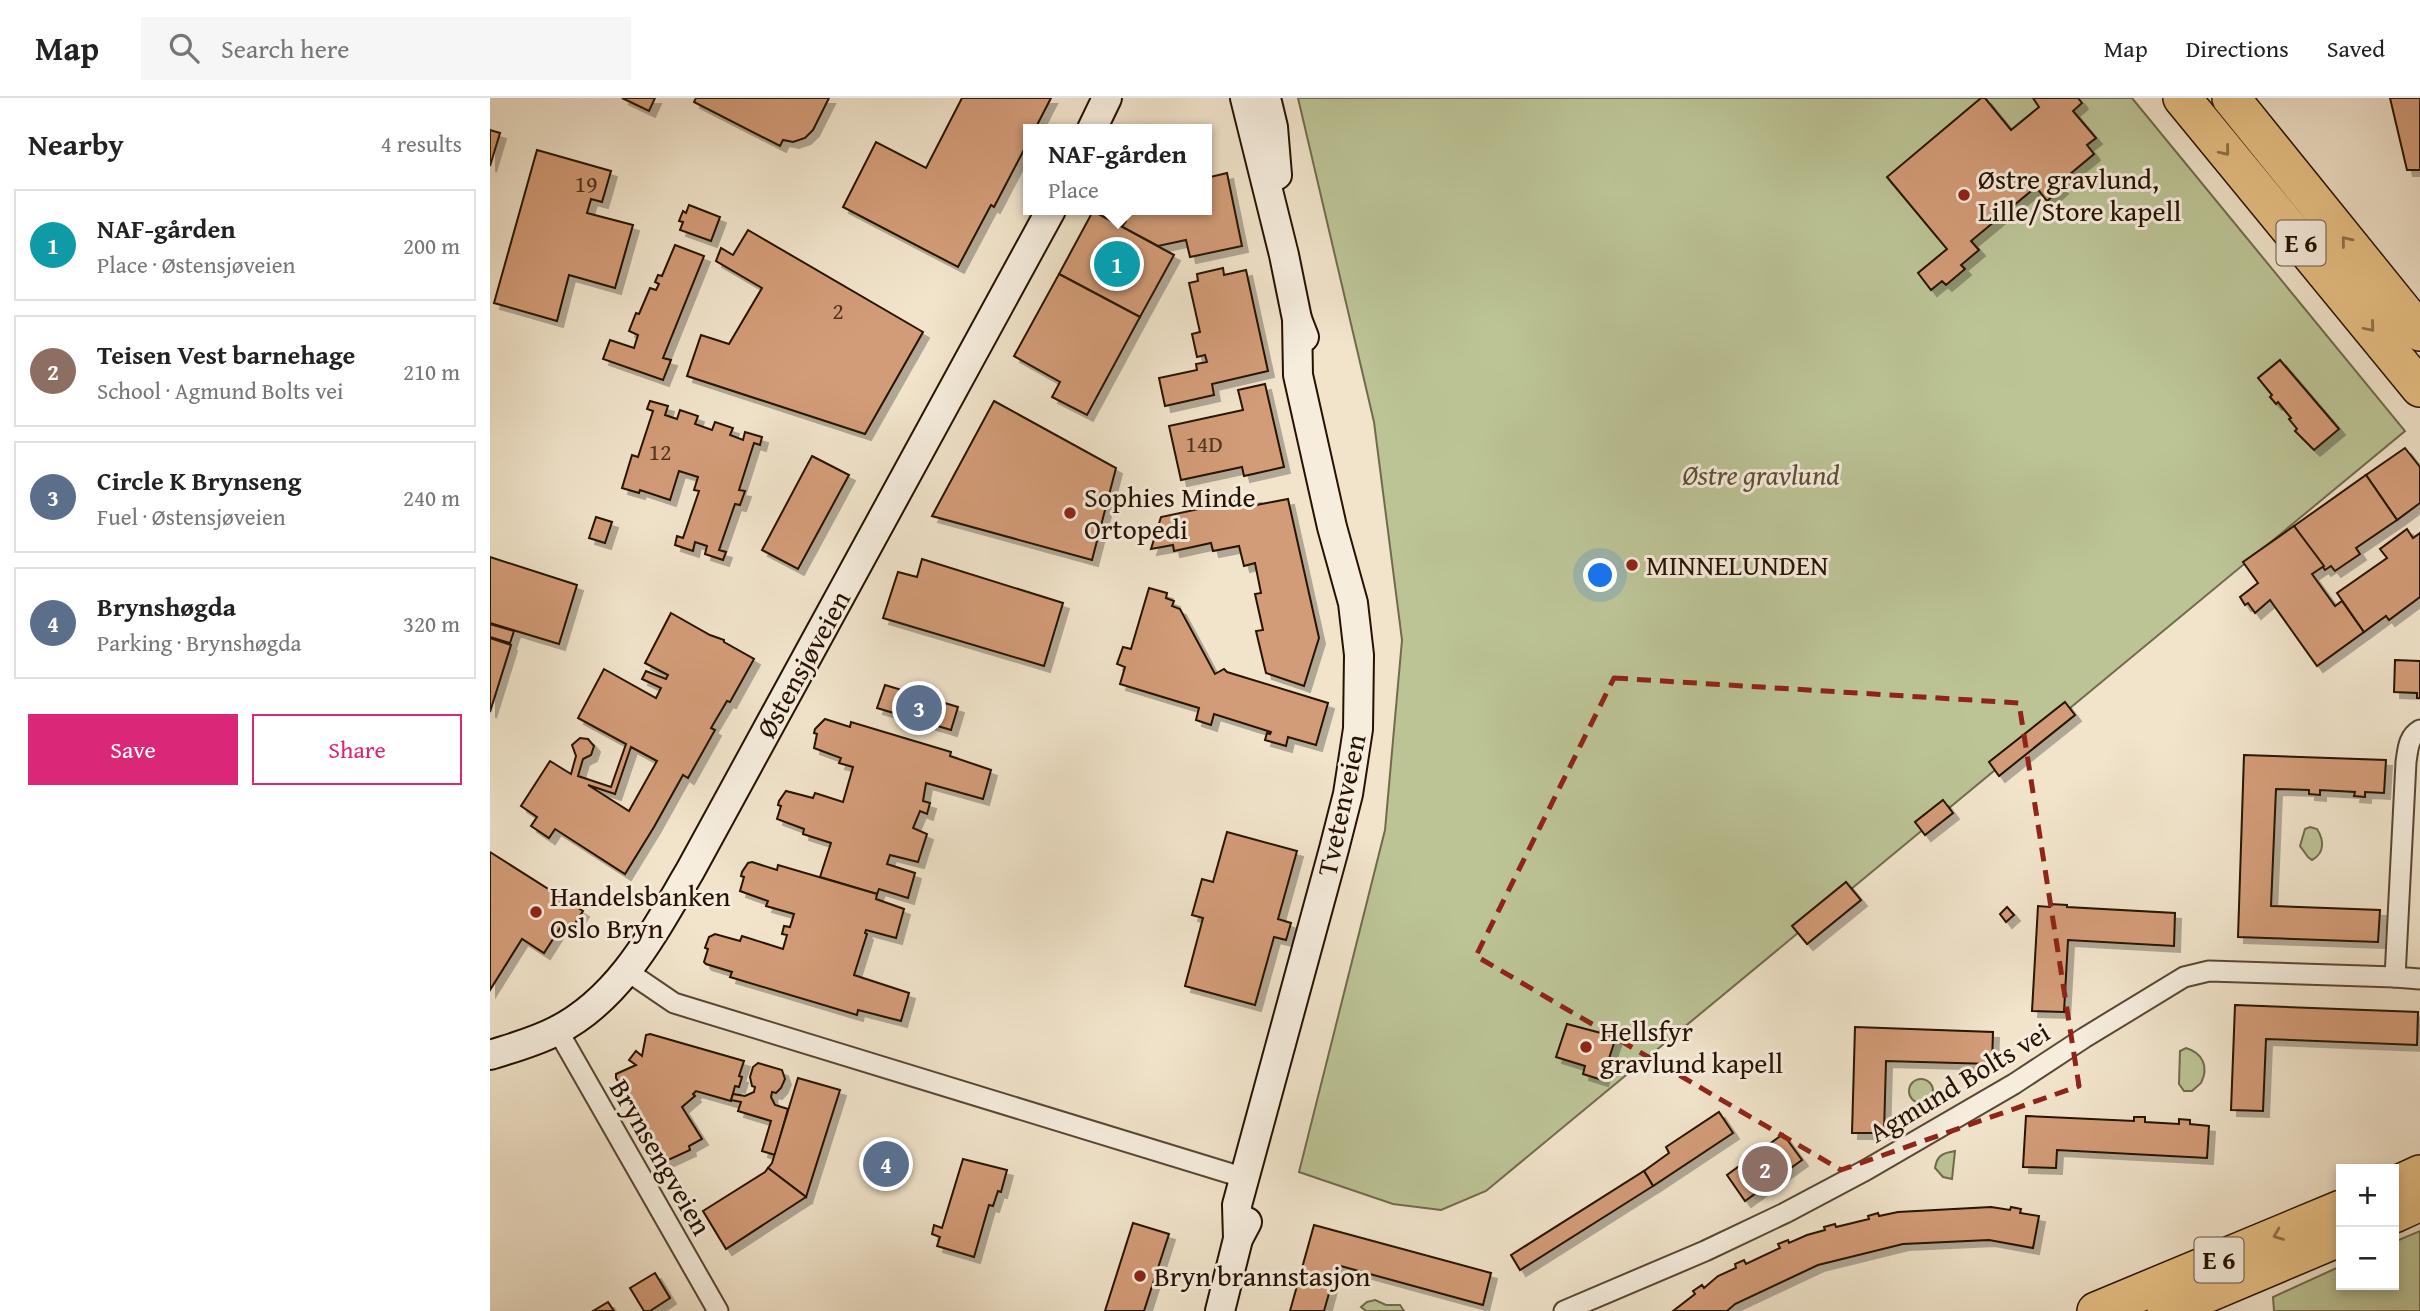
<!DOCTYPE html>
<meta charset="utf-8">
<style>
body{margin:0;font-family:"Gentium Book Plus",serif;background:#f6f6f6;color:#222}
.controls{position:absolute;right:21px;bottom:21px;display:grid;overflow:hidden;border-radius:0px;box-shadow:0 4px 10px #0003}
.controls button{width:63px;height:63px;display:grid;place-items:center;padding:0;border:0;border-bottom:2px solid #e0e0e0;background:#fff;color:#222;font:35px sans-serif}
.you{position:absolute;left:1111px;top:478px;width:24px;height:24px;margin:-18px;border:5px solid #fff;border-radius:50%;background:#1a73e8;box-shadow:0 0 0 10px #1a73e833}
.badge{display:grid;place-items:center;width:46px;height:46px;border-radius:50%;background:#db2777;color:#fff;font-size:23px;font-weight:700}
.pin{position:absolute;translate:-50% -50%;border:4px solid #fff;box-shadow:0 2px 7px #0006}
.popup{position:absolute;left:533px;top:26px;width:189px;height:91px;box-sizing:border-box;display:grid;place-content:center;border-radius:0px;background:#fff;filter:drop-shadow(0 2px 5px #0005);font-size:23px;white-space:nowrap;color:#767676}
.popup b{font-size:26px;color:#222}
.popup::after{content:'';position:absolute;left:50%;top:100%;margin-left:-14px;border:14px solid transparent;border-top-color:#fff}
.list{margin:0;padding:0;list-style:none}
h2{display:flex;justify-content:space-between;align-items:center;height:91px;margin:0;padding:0 28px;font-size:30px}
h2 small{font-size:23px;font-weight:400;color:#767676}
.list li{display:grid;grid-template-columns:46px 1fr auto;gap:21px;align-items:center;box-sizing:border-box;height:112px;margin:0 14px 14px;padding:0 14px;border:2px solid #e0e0e0;border-radius:0px}
.list b{display:block;font-size:26px;white-space:nowrap}
.list p{margin:0;font-size:23px;white-space:nowrap;color:#767676}
.list em{font-size:23px;font-style:normal;color:#767676}
.actions{display:flex;gap:14px;padding:21px 28px}
.actions a{flex:1;padding:16px 0;border:2px solid #db2777;border-radius:0px;text-align:center;font-size:24px;color:#db2777}
.actions .main{background:#db2777;color:#fff}
.icon{flex:none;width:38px;height:38px;fill:none;stroke:currentColor;stroke-width:2;stroke-linecap:round;stroke-linejoin:round}
.map{position:relative;flex:none;width:1930px;height:1213px;overflow:hidden}
header{display:flex;align-items:center;gap:42px;box-sizing:border-box;height:98px;padding:0 35px;background:#fff;border-bottom:2px solid #e0e0e0}
header strong{font-size:33px}
nav{display:flex;gap:38px;margin-inline-start:auto;font-size:24px}
.search{width:490px;height:63px;background:#f6f6f6;display:flex;align-items:center;gap:18px;box-sizing:border-box;padding:0 24px;border-radius:0px;color:#767676;font-size:26px}
main{display:flex}
aside{flex:1;background:#fff}
.map>svg:first-child{display:block}
.green{fill:#bcc496;stroke:#716b4c;stroke-width:2}
.building{fill:#d39c78;stroke:#261201;stroke-width:2;fill-rule:evenodd;filter:url(#shadow)}
.lines{fill:none;stroke-linecap:round;stroke-linejoin:round}
.street-casing{stroke:#594634;stroke-width:23}
.secondary-casing{stroke:#261201;stroke-width:32}
.highway-casing{stroke:#261201;stroke-width:40}
.street{stroke:#f6eddd;stroke-width:19}
.secondary{stroke:#f6eddd;stroke-width:28}
.highway{stroke:#e8c286;stroke-width:37}
.oneway{stroke:#91734a}
.marked{fill:none;stroke:#8f2418;stroke-width:5;stroke-dasharray:14 9;stroke-linejoin:round}
.poi-dot{fill:#8f2418;stroke:#f6eddd;stroke-width:2.5}
.labels{text-anchor:middle;stroke-width:6;stroke-linejoin:round;paint-order:stroke}
.number-label{font-size:24px;fill:#51341f}
.shield{fill:#f6eddd;stroke:#645443;stroke-width:2}
.shield-label{font-size:26px;font-weight:bold;fill:#261201}
.poi-label{font-size:28px;fill:#261201;stroke:#f6eddd;text-anchor:start}
.park-label{font-size:28px;font-style:italic;fill:#5a5035;stroke:#f6eddd}
.street-label{font-size:28px;fill:#261201;stroke:#f6eddd}
</style>
<header>
<strong>Map</strong>
<div class="search"><svg class="icon" aria-label="search" viewBox="0 0 24 24"><circle cx="10" cy="10" r="6"/><path d="M15 15l6 6"/></svg>Search here</div>
<nav><a>Map</a><a>Directions</a><a>Saved</a></nav>
</header>
<main>
<aside>
<h2>Nearby<small>4 results</small></h2>
<ul class="list">
<li><span class="badge" style="background:#0f9aa8">1</span><div><b>NAF-gården</b><p>Place · Østensjøveien</p></div><em>200 m</em></li>
<li><span class="badge" style="background:#8d6e63">2</span><div><b>Teisen Vest barnehage</b><p>School · Agmund Bolts vei</p></div><em>210 m</em></li>
<li><span class="badge" style="background:#5c6f8a">3</span><div><b>Circle K Brynseng</b><p>Fuel · Østensjøveien</p></div><em>240 m</em></li>
<li><span class="badge" style="background:#5c6f8a">4</span><div><b>Brynshøgda</b><p>Parking · Brynshøgda</p></div><em>320 m</em></li>
</ul>
<div class="actions"><a class="main">Save</a><a>Share</a></div>
</aside>
<div class="map">
<svg width="1930" height="1213" viewBox="0 0 1930 1213">
<defs>
<filter id="shadow"><feDropShadow dx="6" dy="6" stdDeviation="0" flood-color="#0004"/></filter>
</defs>
<rect width="100%" height="100%" fill="#f1e4cb"/>
<filter id="stains"><feTurbulence type="fractalNoise" baseFrequency=".00286" numOctaves="4"/><feColorMatrix values="0 0 0 0 .2 0 0 0 0 .09 0 0 0 0 .02 0 0 0 .5 -.17"/></filter>
<radialGradient id="worn" r=".72"><stop offset=".6" stop-color="#630" stop-opacity="0"/><stop offset="1" stop-color="#630" stop-opacity=".3"/></radialGradient>
<g class="green">
<polygon points="808,0 1642,0 1915,333 996,1093 951,1112 903,1106 809,1074 895,732 912,542 884,324"/>
<path d="M1820,729L1827,731C1834,742 1835,755 1822,762L1818,759L1810,748L1815,731Z"/>
<path d="M1696,950C1713,955 1719,969 1711,985L1702,993H1694L1689,986L1690,953Z"/>
<circle cx="1431" cy="993" r="12"/>
<path d="M1465,1053L1462,1081L1453,1079L1445,1070C1447,1057 1453,1055 1465,1053Z"/>
<polygon points="1930,1133 1930,1213 1784,1213 1783,1199 1851,1168 1851,1187 1904,1187 1904,1144"/>
<polygon points="885,1202 896,1207 910,1207 914,1213 876,1213 871,1209 877,1204"/>
</g>
<g class="building">
<polygon points="132,0 165,0 159,13"/>
<polygon points="206,0 339,0 323,32 315,40 303,44 293,42 290,48 204,4"/>
<polygon points="472,0 561,0 545,31 538,31 538,44 504,109 501,107 468,169 353,109 386,44 436,70"/>
<polygon points="1491,0 1495,0 1521,32 1549,9 1543,0 1588,0 1592,5 1583,13 1606,40 1597,47 1604,56 1568,86 1572,90 1557,103 1546,89 1481,143 1489,152 1471,167 1475,171 1456,187 1452,183 1441,192 1428,175 1457,151 1397,79"/>
<polygon points="1900,0 1930,0 1930,72 1917,72"/>
<polygon points="0,32 10,35 0,68"/>
<polygon points="47,52 121,73 112,104 101,101 97,115 143,127 125,190 79,177 67,223 4,205"/>
<polygon points="737,75 752,148 700,159 696,142 668,148 632,129 636,123 615,112 716,112 716,80"/>
<polygon points="199,107 230,119 221,143 190,132 193,124 189,123 193,113 196,115"/>
<polygon points="603,113 684,157 650,219 569,176"/>
<polygon points="258,132 433,234 375,336 197,278 211,237 239,246 272,190 226,163 231,150 243,157"/>
<polygon points="185,147 214,158 173,260 181,262 173,282 113,261 120,242 144,250 148,237 139,233 146,215 149,216 160,190 166,192 169,186 165,184 168,177 172,178"/>
<polygon points="733,170 734,177 756,172 778,273 722,286 724,297 675,308 669,280 707,272 706,266 717,264 715,257 707,259 702,236 710,234 699,185 708,183 707,176"/>
<polygon points="569,176 650,219 597,317 562,299 570,284 524,258"/>
<polygon points="1790,262 1849,331 1824,352 1805,333 1807,331 1799,321 1801,320 1788,304 1786,306 1780,299 1782,297 1768,280"/>
<polygon points="775,286 794,369 754,378 752,369 691,382 679,328 753,312 748,292"/>
<polygon points="160,303 178,308 175,317 187,321 190,312 208,318 205,326 222,332 225,324 243,330 240,337 253,342 255,334 272,339 270,347 264,345 249,392 255,393 250,407 245,406 229,452 236,454 233,462 215,456 217,448 205,444 203,453 185,447 187,438 193,440 209,393 204,392 208,379 189,373 180,402 150,392 149,395 132,390 142,357 148,359 163,313 157,311"/>
<polygon points="504,303 626,370 602,462 442,418"/>
<polygon points="1915,350 1930,369 1930,405 1907,422 1876,377"/>
<polygon points="322,358 359,377 308,471 272,452"/>
<polygon points="1876,377 1907,422 1866,450 1870,456 1845,473 1841,468 1835,472 1804,428"/>
<polygon points="765,399 766,407 798,401 829,540 814,588 776,575 766,533 773,532 765,496 771,495 765,465 754,468 749,448 723,453 721,445 684,453 683,447 661,451 671,419"/>
<polygon points="106,419 122,424 115,445 99,440"/>
<polygon points="1804,428 1834,468 1822,476 1845,508 1852,503 1874,534 1827,568 1780,502 1765,515 1758,505 1755,507 1750,499 1768,485 1753,464"/>
<polygon points="1917,431 1923,440 1930,435 1930,499 1899,522 1896,518 1874,534 1847,495 1897,460 1890,451"/>
<polygon points="0,459 87,487 69,546 0,525"/>
<polygon points="432,461 573,505 554,568 393,520 408,474 427,479"/>
<polygon points="659,490 677,495 676,500 684,503 682,508 690,511 725,576 734,571 737,574 838,605 826,647 798,639 796,648 775,642 777,635 780,636 781,634 724,616 721,627 706,622 709,610 630,586 635,569 627,566 633,549 641,551"/>
<path d="M181,515L220,537L234,542V544L264,561L240,604L237,603L221,630L225,632L198,680L193,677L164,729L135,776L65,731L59,740L41,728L47,719L31,708L60,663L81,676L86,658L82,647L90,640L98,641L104,648L101,657L93,661L88,678L121,689L136,646L88,620L114,571L166,600L171,590L152,581L156,573L176,581L178,577L155,565ZM141,649L167,663L139,713L98,687L125,696Z"/>
<polygon points="0,526 24,533 20,545 0,539"/>
<polygon points="0,540 21,547 0,614"/>
<polygon points="1905,562 1930,563 1930,600 1927,600 1927,595 1904,594"/>
<polygon points="395,587 468,609 461,632 387,610"/>
<polygon points="1575,604 1585,617 1509,678 1499,664"/>
<polygon points="335,621 360,629 361,624 461,654 460,658 501,672 493,701 436,685 433,703 440,705 437,716 430,713 423,730 437,736 428,764 400,757 397,766 425,775 418,800 389,791 387,796 330,779 341,745 313,736 314,731 287,721 291,708 288,707 289,703 296,693 323,700 325,695 353,704 363,669 349,665 351,660 324,650 327,636 324,635 325,631"/>
<polygon points="1754,657 1896,662 1894,695 1875,694 1875,699 1864,698 1865,694 1830,692 1830,697 1819,696 1819,692 1786,691 1781,808 1890,812 1888,844 1748,839"/>
<polygon points="1453,702 1463,715 1435,737 1425,724"/>
<polygon points="737,734 807,753 788,821 801,825 796,842 784,839 765,907 695,888 713,820 702,817 712,781 723,784"/>
<polygon points="0,754 93,813 82,830 74,824 54,855 32,841 0,892"/>
<polygon points="262,764 287,772 288,767 387,796 386,801 414,811 406,840 376,832 375,835 377,836 364,877 419,895 411,923 368,912 367,917 240,879 242,874 216,866 214,864 218,851 215,850 219,839 225,836 250,843 252,838 293,851 297,837 292,836 294,828 300,829 304,816 276,808 278,803 250,793 254,779 251,778 252,774 258,765"/>
<polygon points="1356,784 1371,802 1317,846 1302,828"/>
<polygon points="1560,806 1577,807 1577,809 1685,815 1684,848 1578,842 1574,914 1542,913 1548,808 1560,809"/>
<polygon points="1517,809 1524,817 1516,824 1510,816"/>
<polygon points="1745,907 1928,914 1927,947 1776,941 1773,1013 1741,1012"/>
<polygon points="1077,926 1126,939 1112,982 1093,976 1095,968 1066,959"/>
<polygon points="1365,929 1503,934 1502,966 1396,963 1394,1035 1362,1035"/>
<polygon points="160,936 254,963 249,978 252,979 249,989 245,988 241,1003 206,993 203,996 205,998 192,1009 212,1041 199,1048 200,1052 176,1063 126,980 126,976 146,967 139,962 146,953 152,958 156,937"/>
<polygon points="268,965 292,972 295,981 291,990 286,995 282,994 281,999 285,1007 298,1011 285,1057 272,1053 281,1023 248,1013 251,1004 241,1002 243,996 255,998 264,994 265,989 262,988 260,979 263,969"/>
<polygon points="308,980 350,992 316,1099 278,1070 282,1065"/>
<polygon points="1229,1014 1243,1035 1163,1088 1154,1073 1179,1055 1176,1049"/>
<polygon points="1536,1018 1644,1023 1644,1019 1655,1019 1655,1024 1689,1026 1689,1021 1700,1022 1700,1026 1719,1028 1717,1060 1567,1052 1566,1070 1533,1069"/>
<polygon points="1293,1036 1312,1062 1255,1103 1237,1077"/>
<polygon points="473,1061 517,1072 511,1094 508,1093 503,1108 499,1107 484,1159 447,1148 450,1139 442,1136 444,1127 452,1130"/>
<polygon points="278,1070 316,1099 236,1151 213,1113 275,1074"/>
<polygon points="1154,1073 1163,1088 1030,1172 1021,1157"/>
<polygon points="1501,1109 1520,1112 1521,1109 1531,1111 1530,1115 1549,1118 1543,1150 1499,1142 1413,1146 1328,1167 1245,1206 1237,1213 1183,1213 1205,1196 1203,1193 1212,1187 1214,1190 1228,1178 1246,1170 1245,1166 1254,1162 1256,1166 1290,1150 1288,1146 1298,1142 1299,1145 1317,1137 1335,1132 1334,1129 1345,1126 1346,1129 1379,1121 1378,1118 1388,1115 1389,1118 1408,1114"/>
<polygon points="643,1125 679,1136 654,1213 615,1213"/>
<polygon points="824,1127 1001,1175 993,1207 847,1167 834,1213 800,1213"/>
<polygon points="165,1175 180,1200 160,1213 154,1213 140,1190"/>
<polygon points="118,1204 124,1213 103,1213"/>
</g>
<g class="lines">
<g class="street-casing">
<g id="street">
<path d="M1930,632C1918,639 1918,651 1916,664L1905,879L1930,881"/>
<polyline points="137,873 184,905 755,1080"/>
<polyline points="68,933 228,1213"/>
<polyline points="1074,1213 1215,1153 1295,1115 1376,1072 1524,986 1594,940 1694,879 1719,873 1905,879"/>
</g>
</g>
<g class="secondary-casing">
<g id="secondary">
<polyline points="755,0 794,157 807,221 814,239"/>
<polyline points="776,0 783,29 787,77"/>
<polyline points="602,31 617,0"/>
<path d="M0,957C22,950 45,944 66,933C131,900 165,832 200,773L561,112"/>
<polyline points="748,1141 747,1107 844,751 858,696 868,631 869,557 863,505 842,429 808,277 807,221"/>
<polyline points="730,1213 748,1141 757,1124"/>
</g>
</g>
<g class="highway-casing">
<g id="highway">
<polyline points="1692,0 1930,290"/>
<polyline points="1741,0 1930,234"/>
<polyline points="1904,1088 1930,1076"/>
<polyline points="1904,1116 1930,1104"/>
<polyline points="1606,1213 1851,1111"/>
<polyline points="1676,1213 1851,1139"/>
</g>
</g>
<use href="#street" class="street"/>
<use href="#secondary" class="secondary"/>
<use href="#highway" class="highway"/>
</g>
<defs><path id="oneway-chevron" d="M-2-3.5L2.5 0L-2 3.5" fill="none" stroke-width="1.6" stroke-linecap="round" stroke-linejoin="round" transform="scale(1.75)"/></defs>
<g class="oneway">
<use href="#oneway-chevron" transform="translate(1735 53) rotate(51)"/>
<use href="#oneway-chevron" transform="translate(1856 143) rotate(-129)"/>
<use href="#oneway-chevron" transform="translate(1880 229) rotate(50)"/>
<use href="#oneway-chevron" transform="translate(1788 1137) rotate(158)"/>
</g>
<path class="marked" d="M1124,580L1529,605L1589,988L1351,1072L986,858Z"/>
<g class="poi-dot">
<circle cx="1474" cy="97" r="7"/>
<circle cx="580" cy="415" r="7"/>
<circle cx="1142" cy="467" r="7"/>
<circle cx="46" cy="814" r="7"/>
<circle cx="1096" cy="949" r="7"/>
<circle cx="650" cy="1178" r="7"/>
</g>
<g class="labels">
<g class="number-label">
<text x="96" y="94">19</text>
<text x="348" y="221">2</text>
<text x="714" y="354">14D</text>
<text x="170" y="362">12</text>
</g>
<g class="shield">
<rect x="1786.5" y="122.5" width="49" height="45" rx="5"/>
<rect x="1704.5" y="1139.5" width="49" height="45" rx="5"/>
</g>
<g class="shield-label">
<text x="1811" y="154">E 6</text>
<text x="1729" y="1171">E 6</text>
</g>
<g class="poi-label">
<text x="1488" y="91">Østre gravlund,<tspan x="1488" dy="32">Lille/Store kapell</tspan></text>
<text x="594" y="409">Sophies Minde<tspan x="594" dy="32">Ortopedi</tspan></text>
<text x="1156" y="477">MINNELUNDEN</text>
<text x="60" y="808">Handelsbanken<tspan x="60" dy="32">Oslo Bryn</tspan></text>
<text x="1110" y="943">Hellsfyr<tspan x="1110" dy="32">gravlund kapell</tspan></text>
<text x="664" y="1188">Bryn brannstasjon</text>
</g>
<g class="park-label">
<text x="1271" y="387">Østre gravlund</text>
</g>
<g class="street-label">
<text transform="translate(313 566) rotate(-61)" y="10">Østensjøveien</text>
<text transform="translate(851 707) rotate(-78)" y="10">Tvetenveien</text>
<text transform="translate(1469 984) rotate(-31)" y="10">Agmund Bolts vei</text>
<text transform="translate(171 1059) rotate(60)" y="10">Brynsengveien</text>
</g>
</g>
<rect width="100%" height="100%" filter="url(#stains)"/>
<rect width="100%" height="100%" fill="url(#worn)"/>
</svg>
<div class="controls">
<button>+</button>
<button>−</button>
</div>
<div class="you"></div>
<div class="pin badge" style="left:627px;top:166px;background:#0f9aa8">1</div>
<div class="popup"><b>NAF-gården</b>Place</div>
<div class="pin badge" style="left:1275px;top:1071px;background:#8d6e63">2</div>
<div class="pin badge" style="left:429px;top:610px;background:#5c6f8a">3</div>
<div class="pin badge" style="left:396px;top:1066px;background:#5c6f8a">4</div>
</div>
</main>
